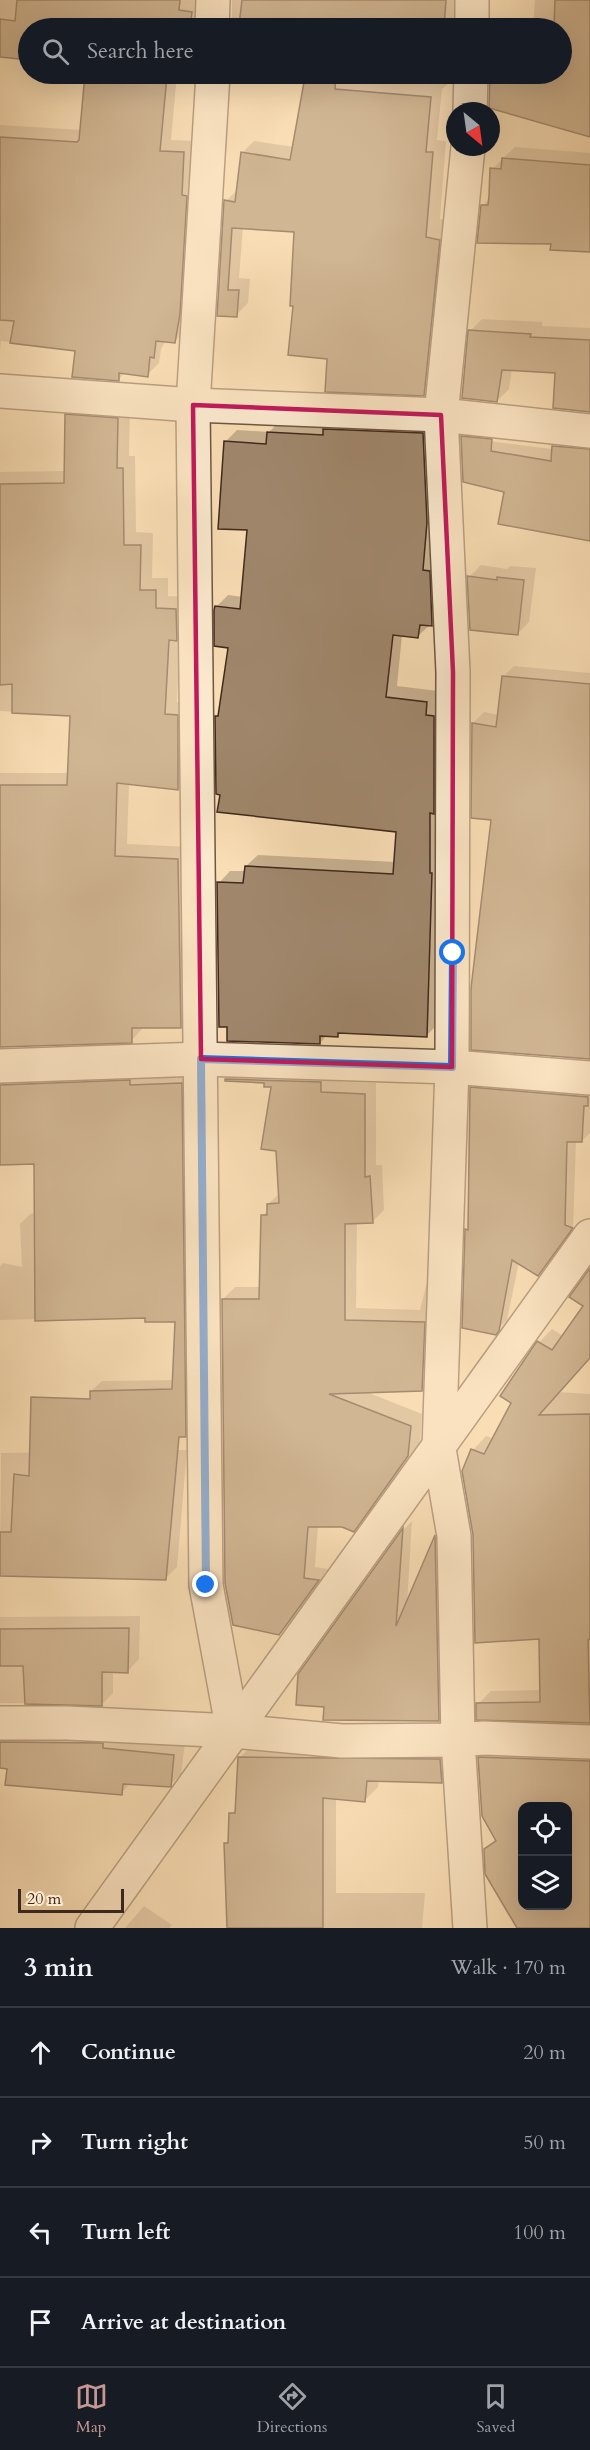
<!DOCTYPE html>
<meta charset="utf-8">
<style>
body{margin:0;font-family:Cardo,serif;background:#242831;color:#f1f3f6}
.controls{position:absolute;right:18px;bottom:18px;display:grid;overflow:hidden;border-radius:12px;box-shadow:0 6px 24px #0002}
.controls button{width:54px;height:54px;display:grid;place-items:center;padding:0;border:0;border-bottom:2px solid #363941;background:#171b24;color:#f1f3f6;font:30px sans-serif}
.compass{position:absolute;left:446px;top:102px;width:54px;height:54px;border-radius:50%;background:#171b24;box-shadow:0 6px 24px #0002;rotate:151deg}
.scale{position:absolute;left:18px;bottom:15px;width:106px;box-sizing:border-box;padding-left:6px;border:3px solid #3f291d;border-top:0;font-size:16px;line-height:21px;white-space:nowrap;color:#3f291d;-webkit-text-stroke:4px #fbe9ce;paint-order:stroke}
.stop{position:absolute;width:18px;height:18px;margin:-14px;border:4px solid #1a73e8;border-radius:50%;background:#fff}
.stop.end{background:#1a73e8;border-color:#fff;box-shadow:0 2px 6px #0008}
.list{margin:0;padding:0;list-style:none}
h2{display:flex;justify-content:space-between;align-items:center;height:78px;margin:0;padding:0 24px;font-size:26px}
h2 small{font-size:20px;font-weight:400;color:#9ea1a6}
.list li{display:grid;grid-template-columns:39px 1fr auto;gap:18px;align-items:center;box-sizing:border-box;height:90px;padding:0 24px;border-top:2px solid #363941}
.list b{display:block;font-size:22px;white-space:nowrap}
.list em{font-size:20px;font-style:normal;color:#9ea1a6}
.icon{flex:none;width:33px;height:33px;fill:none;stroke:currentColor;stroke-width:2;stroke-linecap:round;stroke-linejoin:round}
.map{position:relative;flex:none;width:590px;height:1928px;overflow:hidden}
.search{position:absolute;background:#171b24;box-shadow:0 6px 24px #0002;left:18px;right:18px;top:18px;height:66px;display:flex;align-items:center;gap:15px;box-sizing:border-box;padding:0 21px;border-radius:33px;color:#9ea1a6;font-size:22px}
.sheet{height:438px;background:#171b24}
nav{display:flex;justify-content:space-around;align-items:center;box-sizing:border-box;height:84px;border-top:2px solid #363941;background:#171b24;font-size:16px;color:#9ea1a6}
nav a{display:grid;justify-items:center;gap:3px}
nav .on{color:#c59692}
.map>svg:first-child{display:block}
.shadow{fill:#0003;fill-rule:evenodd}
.building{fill:#a0876c;stroke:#3f291d;stroke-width:1.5;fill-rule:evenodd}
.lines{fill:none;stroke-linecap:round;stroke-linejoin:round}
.minor-casing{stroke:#6e5643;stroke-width:36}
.minor{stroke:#fbe9ce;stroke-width:33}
.route{stroke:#1a73e8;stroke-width:8}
.marked{fill:none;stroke:#c2185b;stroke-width:4.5;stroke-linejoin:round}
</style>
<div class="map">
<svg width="590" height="1928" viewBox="0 0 590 1928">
<rect width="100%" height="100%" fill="#f9ddb4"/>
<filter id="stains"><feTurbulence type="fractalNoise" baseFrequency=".00333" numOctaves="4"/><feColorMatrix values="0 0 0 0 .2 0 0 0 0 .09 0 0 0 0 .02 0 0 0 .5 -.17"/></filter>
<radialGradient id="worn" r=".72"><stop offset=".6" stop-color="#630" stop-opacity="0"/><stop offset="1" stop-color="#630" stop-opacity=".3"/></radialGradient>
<g class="shadow">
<polygon points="0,0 205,0 201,28 28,28 28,59 0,56"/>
<polygon points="232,0 458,0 455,28 277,28 232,23"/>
<polygon points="535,0 590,0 590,135 491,76 492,74 562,74 562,28 533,28"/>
<polygon points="87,74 186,74 184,76 177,75 171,140 196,141 187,329 175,341 166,340 161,349 159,363 147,375 125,372 119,379 77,350 1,341 0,351 0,125 81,130"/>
<polygon points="299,74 452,74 451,81 442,89 437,140 446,141 440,219 452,221 436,382 424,394 329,358 295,304 296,230 243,227 239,278 250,279 248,303 236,315 219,314 226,201 238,189 242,153 254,141 294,147 306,81 299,81"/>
<polygon points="515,147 590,153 590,251 552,242 482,206 491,197 492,169"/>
<polygon points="482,319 542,322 542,326 590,328 590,411 556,371 512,369 509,389 497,401 470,331"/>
<polygon points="79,402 130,406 129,456 135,456 136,532 153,533 152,578 168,578 168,596 189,597 180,636 177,702 190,703 191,776 178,789 129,783 127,844 190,847 193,1014 180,1026 144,1027 131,1041 0,1047 0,773 69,773 72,715 0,711 0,472 66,471 66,415"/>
<polygon points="280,421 434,422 443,613 418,636 402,635 397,686 438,691 436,704 445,705 438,1024 426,1036 341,1032 337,1036 327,1035 320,1043 219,883 230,871 246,871 246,866 258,855 395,862 398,831 221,793 217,717 220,714 230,647 216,607 228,595 243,597 248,529 226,441 237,430 269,432"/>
<polygon points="473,426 482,427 481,440 590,454 590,539 505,491 462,437"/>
<polygon points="481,565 507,569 510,566 536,568 529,622 517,634 469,577"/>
<polygon points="514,666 590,673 590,969 492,819 473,723 484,712 499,715 503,677"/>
<polygon points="239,1067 332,1070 332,1081 376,1083 376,1165 382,1165 384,1210 372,1222 357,1222 356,1308 420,1310 427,1282 431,1278 434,1377 422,1389 364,1391 422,1414 420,1443 366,1518 354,1530 343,1526 318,1526 315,1567 329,1569 291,1622 279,1634 223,1299 235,1287 261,1287 262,1216 268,1210 268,1204 280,1193 273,1085 265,1082 227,1079"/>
<polygon points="192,1073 196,1425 185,1435 91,1391 102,1381 174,1380 176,1321 147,1316 0,1320 0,1266 3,1263 22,1267 20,1224 30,1214 36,1213 35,1163 0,1163 0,1078"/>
<polygon points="481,1078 590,1087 590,1133 582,1141 576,1141 573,1229 538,1274 519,1262 507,1320 495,1333 467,1230 469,1227 472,1088"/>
<polygon points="590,1271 590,1357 558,1392 590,1394 590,1722 478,1718 478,1704 491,1691 541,1690 540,1638 473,1450 486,1436 494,1439 513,1402 539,1342 552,1329 563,1336 585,1305"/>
<polygon points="187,1450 177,1567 166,1578 0,1574 1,1453"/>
<polygon points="412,1521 407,1604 436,1536 445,1527 449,1710 438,1720 299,1675 404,1529"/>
<polygon points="140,1616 139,1659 128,1671 113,1671 113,1693 102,1704 0,1703 0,1617"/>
<polygon points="0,1725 185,1743 181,1774 169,1786 131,1783 121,1793 0,1766"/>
<polygon points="253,1745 453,1746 455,1769 441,1782 379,1780 378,1787 365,1800 336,1797 336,1893 425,1893 422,1928 229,1928 226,1843 230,1840 231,1814 237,1808 239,1758"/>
<path d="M493,1745L590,1748V1928H519L485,1849L496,1838L479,1758ZM522,1806H568V1906H522Z"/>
<polygon points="144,1906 172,1925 169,1928 125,1928"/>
</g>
<g class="building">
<polygon points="17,0 180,0 179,10 192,12 190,28 28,28 28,60 0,57 0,19 15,21"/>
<polygon points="242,0 446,0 444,28 265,28 239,25"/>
<polygon points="555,0 590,0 590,137 489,108 490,74 561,74 561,28 554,28"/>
<polygon points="85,74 185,74 185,77 167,76 160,151 184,152 182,195 187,196 180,314 175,343 156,341 154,358 150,357 148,377 119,373 119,381 72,377 75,351 10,343 14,321 0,320 0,137 77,142 79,140"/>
<polygon points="298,74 336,74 335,89 431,97 426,152 433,152 426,237 440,240 424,396 325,392 327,359 288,355 293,306 290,306 294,232 232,228 228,290 239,290 237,317 217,316 224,200 235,202 241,152 290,160 304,82 298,82"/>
<polygon points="502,158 590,165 590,252 550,250 551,244 477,243 481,205 488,205 489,196 490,168 501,169"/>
<polygon points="468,330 531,334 530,337 590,340 590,412 553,408 555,373 502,370 497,402 462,398"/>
<polygon points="65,414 118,418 117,468 123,468 124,545 141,545 140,590 156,590 156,608 176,609 177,641 169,640 165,714 178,715 178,790 117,783 115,856 178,859 181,1028 132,1028 132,1043 0,1047 0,785 67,785 70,716 12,713 12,684 0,685 0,484 64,483"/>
<polygon points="323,429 423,433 427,522 423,570 430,571 432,626 420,625 418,638 393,635 386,697 427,702 426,715 434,716 434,814 430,813 430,873 432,873 427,1037 338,1033 338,1037 320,1036 320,1044 227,1041 227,1027 219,1027 217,882 243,883 245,866 393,874 396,832 217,812 220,795 216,794 215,716 218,716 228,648 214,646 214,610 215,606 240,609 247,530 218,529 224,441 266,444 267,432 323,435"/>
<polygon points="461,436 492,439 491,451 551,461 552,446 590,449 590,541 498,524 504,492 463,482"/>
<polygon points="467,576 497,580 497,577 524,580 518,635 470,630"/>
<polygon points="502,676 590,684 590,1059 471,1050 471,988 491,820 471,818 472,723 496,727"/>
<polygon points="225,1079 321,1082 321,1092 365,1094 365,1177 370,1176 373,1223 345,1224 345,1320 425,1322 422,1391 329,1394 411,1426 408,1456 354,1532 342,1527 308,1527 304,1578 319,1580 279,1635 233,1625 225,1583 222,1299 259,1299 261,1215 267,1215 267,1204 279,1203 276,1151 261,1149 271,1087 264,1087 264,1083 225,1081"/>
<polygon points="130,1080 130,1085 182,1083 186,1437 179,1437 166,1580 0,1576 0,1532 11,1532 14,1474 29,1476 31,1397 90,1399 90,1391 172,1389 175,1322 145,1322 145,1318 35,1321 34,1164 0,1165 0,1085"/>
<polygon points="470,1087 588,1097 588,1106 584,1106 582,1142 567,1142 565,1225 573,1228 538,1276 512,1260 499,1331 496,1335 462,1328 465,1229 468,1230"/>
<polygon points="590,1268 590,1358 539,1415 590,1414 590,1639 588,1640 590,1723 476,1720 476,1703 540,1702 539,1639 475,1643 473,1535 462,1471 471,1449 484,1454 511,1403 500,1396 537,1341 552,1350 583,1306 569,1297"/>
<polygon points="403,1528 396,1626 435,1535 439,1721 323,1720 324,1707 296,1705 298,1674"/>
<polygon points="129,1628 128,1673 102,1672 102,1706 25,1704 23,1666 0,1666 0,1629"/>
<polygon points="0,1742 103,1743 103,1748 174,1755 171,1787 123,1784 122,1795 5,1785 7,1769 0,1768"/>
<polygon points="238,1757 440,1759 442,1783 367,1781 365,1802 323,1798 323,1928 227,1928 224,1843 228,1843 229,1813 235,1813"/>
<path d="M478,1757L590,1761V1928H517L485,1874L484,1849L496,1841L482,1816ZM522,1806H567V1905H522Z"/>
</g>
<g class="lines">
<g class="minor-casing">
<g id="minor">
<polyline points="212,28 213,0"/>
<polyline points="472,28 472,0"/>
<polyline points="213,74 193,405 206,1585 233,1731"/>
<polyline points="470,111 471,74"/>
<polyline points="0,391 193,405 441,415 590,431"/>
<polyline points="0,1066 201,1059 452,1067 590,1078"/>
<polyline points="0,1723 68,1723 233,1731 342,1741 458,1740 454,1536 439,1449 452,1067 453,672 441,415 468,147"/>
<polyline points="92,1928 590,1236"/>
<polyline points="470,1928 458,1740 484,1738 590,1742"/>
</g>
</g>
<use href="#minor" class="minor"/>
</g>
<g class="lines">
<polyline class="route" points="206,1585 201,1059 452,1067 453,953"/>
</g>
<path d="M0 0H590V1928H0ZM193,405L441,415L453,672L452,1067L201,1059Z" fill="#f9ddb4" fill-opacity=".55" fill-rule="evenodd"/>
<path class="marked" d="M193,405L441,415L453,672L452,1067L201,1059Z"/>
<rect width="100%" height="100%" filter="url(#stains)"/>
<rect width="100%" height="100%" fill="url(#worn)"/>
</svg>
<div class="controls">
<button><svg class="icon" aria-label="locate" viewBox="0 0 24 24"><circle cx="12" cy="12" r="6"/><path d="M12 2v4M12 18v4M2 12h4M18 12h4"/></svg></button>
<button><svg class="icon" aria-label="layers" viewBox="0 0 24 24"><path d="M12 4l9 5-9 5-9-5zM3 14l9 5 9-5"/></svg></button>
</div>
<svg class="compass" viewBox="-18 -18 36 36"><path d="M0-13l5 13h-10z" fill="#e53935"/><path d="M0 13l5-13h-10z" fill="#9ea1a6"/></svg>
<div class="scale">20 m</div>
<div class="stop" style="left:453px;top:953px"></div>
<div class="stop end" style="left:206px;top:1585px"></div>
<div class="search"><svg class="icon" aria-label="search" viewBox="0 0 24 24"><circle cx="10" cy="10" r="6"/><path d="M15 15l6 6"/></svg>Search here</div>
</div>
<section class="sheet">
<h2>3 min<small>Walk · 170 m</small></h2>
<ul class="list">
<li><svg class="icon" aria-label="ahead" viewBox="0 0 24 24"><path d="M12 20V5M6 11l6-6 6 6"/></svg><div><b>Continue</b></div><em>20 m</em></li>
<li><svg class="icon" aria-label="right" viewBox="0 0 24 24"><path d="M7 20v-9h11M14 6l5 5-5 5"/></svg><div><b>Turn right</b></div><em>50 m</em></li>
<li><svg class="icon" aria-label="left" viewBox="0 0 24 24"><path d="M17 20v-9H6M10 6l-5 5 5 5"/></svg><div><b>Turn left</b></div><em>100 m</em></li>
<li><svg class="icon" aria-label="arrive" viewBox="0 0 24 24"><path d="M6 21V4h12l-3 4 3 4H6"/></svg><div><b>Arrive at destination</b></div></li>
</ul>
</section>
<nav>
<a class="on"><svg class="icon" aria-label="map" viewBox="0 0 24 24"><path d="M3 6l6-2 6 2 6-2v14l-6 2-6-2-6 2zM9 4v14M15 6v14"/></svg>Map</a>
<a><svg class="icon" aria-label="directions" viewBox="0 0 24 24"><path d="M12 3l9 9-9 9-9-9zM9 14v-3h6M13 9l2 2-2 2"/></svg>Directions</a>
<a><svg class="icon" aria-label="saved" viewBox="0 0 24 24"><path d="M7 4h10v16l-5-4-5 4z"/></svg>Saved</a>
</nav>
